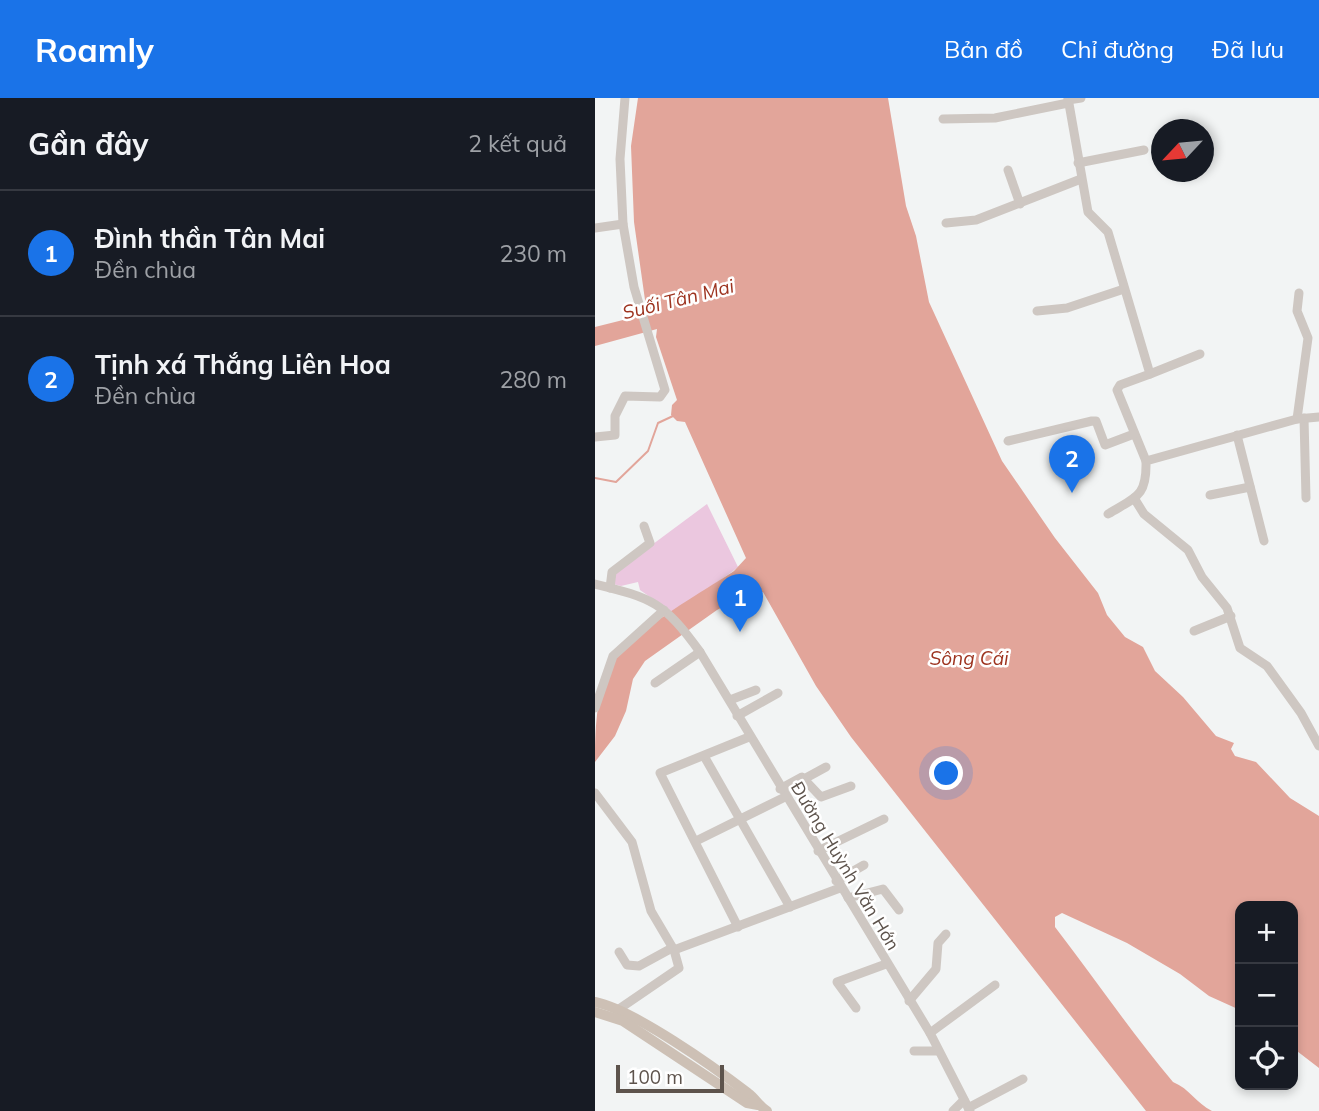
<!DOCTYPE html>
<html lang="vi">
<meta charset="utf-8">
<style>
body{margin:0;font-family:Mulish,sans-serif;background:#242831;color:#f1f3f6}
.controls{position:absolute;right:21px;bottom:21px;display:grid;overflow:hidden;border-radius:14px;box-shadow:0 4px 10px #0003}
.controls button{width:63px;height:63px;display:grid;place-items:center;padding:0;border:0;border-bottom:2px solid #363941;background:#171b24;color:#f1f3f6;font:35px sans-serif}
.compass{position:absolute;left:556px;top:21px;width:63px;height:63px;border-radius:50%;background:#171b24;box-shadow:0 4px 10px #0003;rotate:244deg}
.scale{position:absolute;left:21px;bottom:18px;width:108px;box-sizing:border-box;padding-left:7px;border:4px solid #5d534c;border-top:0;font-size:19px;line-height:24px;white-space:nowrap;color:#5d534c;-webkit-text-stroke:5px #fff;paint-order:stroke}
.you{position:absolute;left:352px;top:676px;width:24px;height:24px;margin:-18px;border:5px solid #fff;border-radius:50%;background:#1a73e8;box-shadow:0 0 0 10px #1a73e833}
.badge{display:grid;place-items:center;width:46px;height:46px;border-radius:50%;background:#1a73e8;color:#fff;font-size:23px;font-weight:700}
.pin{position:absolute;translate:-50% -58px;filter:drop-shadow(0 2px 4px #0008)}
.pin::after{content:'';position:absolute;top:37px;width:24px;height:21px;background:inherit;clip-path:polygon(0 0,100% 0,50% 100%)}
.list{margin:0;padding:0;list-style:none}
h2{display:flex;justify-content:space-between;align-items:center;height:91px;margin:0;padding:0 28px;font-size:30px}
h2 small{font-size:23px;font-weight:400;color:#9ea1a6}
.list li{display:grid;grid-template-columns:46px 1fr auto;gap:21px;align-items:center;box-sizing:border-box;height:126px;padding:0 28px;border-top:2px solid #363941}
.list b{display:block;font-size:26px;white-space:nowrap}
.list p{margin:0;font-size:23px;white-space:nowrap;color:#9ea1a6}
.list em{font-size:23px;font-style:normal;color:#9ea1a6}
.icon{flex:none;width:38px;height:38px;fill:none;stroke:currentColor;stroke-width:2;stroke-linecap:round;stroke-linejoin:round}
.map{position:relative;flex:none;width:724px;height:1013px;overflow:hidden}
header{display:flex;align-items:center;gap:42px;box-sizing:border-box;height:98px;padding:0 35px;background:#1a73e8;color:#fff}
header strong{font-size:33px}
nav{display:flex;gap:38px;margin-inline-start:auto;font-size:24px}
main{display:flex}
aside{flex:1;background:#171b24}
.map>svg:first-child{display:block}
.green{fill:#ebc7df}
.water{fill:#e2a59a}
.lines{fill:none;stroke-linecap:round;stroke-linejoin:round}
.stream{stroke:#e2a59a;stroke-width:2}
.minor{stroke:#cec7c2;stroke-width:9}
.major{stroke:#cdc0b5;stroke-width:10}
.labels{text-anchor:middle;stroke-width:5;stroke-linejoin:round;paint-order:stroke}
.street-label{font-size:18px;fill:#5d534c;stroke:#fff}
.water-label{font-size:19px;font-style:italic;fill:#9d331f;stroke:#fff}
</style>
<header>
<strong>Roamly</strong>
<nav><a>Bản đồ</a><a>Chỉ đường</a><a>Đã lưu</a></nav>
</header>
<main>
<aside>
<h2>Gần đây<small>2 kết quả</small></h2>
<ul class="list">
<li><span class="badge">1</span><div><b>Đình thần Tân Mai</b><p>Đền chùa</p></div><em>230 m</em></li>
<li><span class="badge">2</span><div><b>Tịnh xá Thắng Liên Hoa</b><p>Đền chùa</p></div><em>280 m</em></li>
</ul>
</aside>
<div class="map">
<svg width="724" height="1013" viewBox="0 0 724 1013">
<rect width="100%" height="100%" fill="#f2f4f4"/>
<polygon class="green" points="112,406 143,469 138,473 78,515 45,492 43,484 26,488 18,486 19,475"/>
<path class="water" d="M43,0H293L311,108L321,138L334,204L407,363L460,440L503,495L512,517L530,539L548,549L560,573L588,599L621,638L639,645L636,651L640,658L661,664L695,700L724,718V970L698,950V808H645V912L614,898L585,876L532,845L467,815L460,819V829C500,881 536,934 578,984C595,991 601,1005 617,1013H551L256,639L221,588L168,494L153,495L122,512L50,563L38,581L31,613L20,638L0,664C0,634 1,596 15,568C30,537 109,493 139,473L151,460L90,324L82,323L76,317L77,307L82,302L61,239L62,231L0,248V229L36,220L51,209L39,124L36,48Z"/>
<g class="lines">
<polyline class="stream" points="0,380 21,384 53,353 63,325 78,318"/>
<g class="minor">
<polyline points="473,0 493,114 513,134 555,276 525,287 522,292 551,363"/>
<polyline points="473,2 486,0"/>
<polyline points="348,21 400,20 473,5"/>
<polyline points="483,65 549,52"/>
<polyline points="413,72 425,106"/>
<polyline points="351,125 381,122 486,81"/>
<polyline points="0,130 28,126"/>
<polyline points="442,213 472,210 529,191"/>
<polyline points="555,276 605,256"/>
<polyline points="709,320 711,400"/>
<polyline points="702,321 713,240 702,213 704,195"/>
<polyline points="642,337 669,443"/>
<polyline points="0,339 20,337 20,318 30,298 65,299 70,292 39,189 28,126 25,61 30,0"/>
<polyline points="413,343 497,323 501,323 510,347 539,336"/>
<polyline points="615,397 655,389"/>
<polyline points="539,400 549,416 593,452 607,479 632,510 645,550 672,568 706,615 724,648"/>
<path d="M513,416C541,399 552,399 551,363L702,321L724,319"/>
<path d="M0,486C57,500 69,504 105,554L335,935L375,1013"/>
<polyline points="15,490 17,474 55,445 49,428"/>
<polyline points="599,533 636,518"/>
<polyline points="60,585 105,554"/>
<polyline points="135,602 161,592"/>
<polyline points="0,610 18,558 69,512"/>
<polyline points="142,618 183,595"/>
<polyline points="109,658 195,809"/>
<polyline points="209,681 231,669"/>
<polyline points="185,691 207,679 226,699 256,688"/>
<polyline points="0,695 37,744 56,813 79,852 84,870 24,911"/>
<polyline points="101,743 190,699"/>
<polyline points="223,753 289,721"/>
<polyline points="241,783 269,767"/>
<polyline points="253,800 288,791 304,812"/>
<polyline points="143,829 65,675 154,639"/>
<polyline points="79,852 245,790"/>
<polyline points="24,854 32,867 44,868 77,850"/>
<polyline points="314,903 341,871 343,845 351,836"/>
<polyline points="261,910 242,884 291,866"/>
<polyline points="335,935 400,887"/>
<polyline points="319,953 341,953"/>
<polyline points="373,1010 428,981"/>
<polyline points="358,1013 369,1002"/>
</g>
<g class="major">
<path d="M0,904C39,912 119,969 153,995C160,1000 164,1008 172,1013"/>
<polyline points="0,914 28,923 152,1005 163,1007"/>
</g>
</g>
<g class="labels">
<g class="street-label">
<text transform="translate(250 768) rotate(59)" y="6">Đường Huỳnh Văn Hớn</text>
</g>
<g class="water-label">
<text transform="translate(83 201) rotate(-14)" y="7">Suối Tân Mai</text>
<text x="374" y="567">Sông Cái</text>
</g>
</g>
</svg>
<div class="controls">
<button>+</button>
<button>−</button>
<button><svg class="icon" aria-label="locate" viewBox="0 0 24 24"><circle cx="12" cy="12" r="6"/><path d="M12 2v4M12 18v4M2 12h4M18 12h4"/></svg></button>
</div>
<svg class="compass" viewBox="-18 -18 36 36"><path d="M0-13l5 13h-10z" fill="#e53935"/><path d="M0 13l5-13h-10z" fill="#9ea1a6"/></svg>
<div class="scale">100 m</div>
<div class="you"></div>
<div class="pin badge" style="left:145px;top:534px">1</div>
<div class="pin badge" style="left:477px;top:395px">2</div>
</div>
</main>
